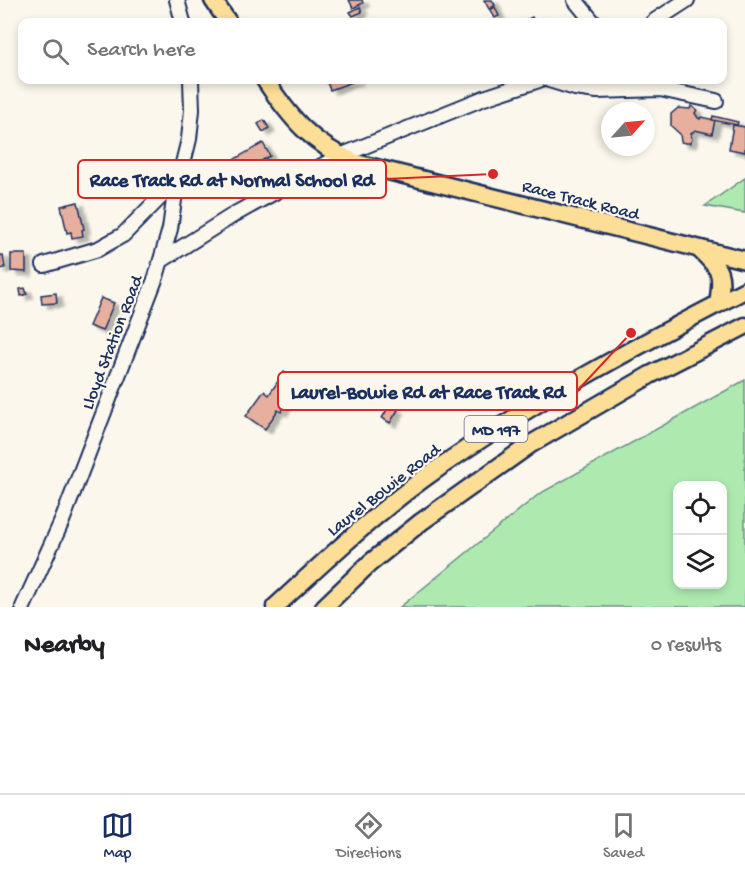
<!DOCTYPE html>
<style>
body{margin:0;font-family:"Gochi Hand",sans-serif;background:#f2f2f2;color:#202124}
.controls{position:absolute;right:18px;bottom:18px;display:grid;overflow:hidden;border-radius:12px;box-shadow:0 3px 9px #0003}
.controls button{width:54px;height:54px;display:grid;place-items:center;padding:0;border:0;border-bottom:2px solid #e0e0e0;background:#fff;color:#202124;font:30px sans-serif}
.compass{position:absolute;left:601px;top:102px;width:54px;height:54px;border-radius:50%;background:#fff;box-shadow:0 3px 9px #0003;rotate:63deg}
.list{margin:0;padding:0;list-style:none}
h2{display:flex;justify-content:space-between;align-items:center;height:78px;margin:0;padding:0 24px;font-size:26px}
h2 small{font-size:20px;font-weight:400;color:#757577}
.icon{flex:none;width:33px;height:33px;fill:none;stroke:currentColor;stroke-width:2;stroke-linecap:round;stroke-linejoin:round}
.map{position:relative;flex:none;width:745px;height:607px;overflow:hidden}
.search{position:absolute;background:#fff;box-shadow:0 3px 9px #0003;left:18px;right:18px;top:18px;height:66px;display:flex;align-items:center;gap:15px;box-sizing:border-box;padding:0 21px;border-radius:12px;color:#757577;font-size:22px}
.sheet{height:186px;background:#fff}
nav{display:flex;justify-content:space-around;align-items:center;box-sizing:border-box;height:84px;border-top:2px solid #e0e0e0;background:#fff;font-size:16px;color:#757577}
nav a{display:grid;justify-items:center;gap:3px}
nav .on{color:#1b2f5e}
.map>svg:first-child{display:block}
.green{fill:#aeeab0;stroke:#648c87;stroke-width:1.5;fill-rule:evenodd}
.building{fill:#e7af9e;stroke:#1b2f5e;stroke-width:1.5;filter:url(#shadow)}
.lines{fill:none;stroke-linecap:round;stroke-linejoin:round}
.minor-casing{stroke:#1b2f5e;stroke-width:18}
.major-casing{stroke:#1b2f5e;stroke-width:21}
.minor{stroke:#fbf7ec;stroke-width:14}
.major{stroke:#fcde96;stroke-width:16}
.labels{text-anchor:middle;stroke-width:4.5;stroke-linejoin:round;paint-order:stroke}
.shield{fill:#fbf7ec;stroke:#5e6b89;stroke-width:1.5}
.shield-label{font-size:16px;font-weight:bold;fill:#1b2f5e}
.street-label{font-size:18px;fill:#1b2f5e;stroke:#fbf7ec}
.leader{fill:none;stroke:#d62828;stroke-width:2}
.callout-dot{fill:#d62828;stroke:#fbf7ec;stroke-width:2}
.callout{fill:#fbf7ec;stroke:#d62828;stroke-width:2}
.callout-label{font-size:20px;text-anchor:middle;font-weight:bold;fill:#1b2f5e}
</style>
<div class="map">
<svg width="745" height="607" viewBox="0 0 745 607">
<defs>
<filter id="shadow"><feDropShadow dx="6" dy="4" stdDeviation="1.5" flood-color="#0004"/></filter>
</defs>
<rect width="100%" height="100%" fill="#fbf7ec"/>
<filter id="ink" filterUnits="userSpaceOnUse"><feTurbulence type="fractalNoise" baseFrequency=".0167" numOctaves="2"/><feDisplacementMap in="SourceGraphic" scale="12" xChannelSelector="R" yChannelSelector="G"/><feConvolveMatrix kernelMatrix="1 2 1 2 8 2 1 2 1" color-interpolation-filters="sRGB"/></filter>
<g filter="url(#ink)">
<g class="green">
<polygon points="745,178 745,213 705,206"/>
<path d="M745,380V607H400L539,494ZM678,485H722V584H678Z"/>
</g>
<g class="building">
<polygon points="349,0 362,0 363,3 353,8"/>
<polygon points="484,0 492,0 495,5 489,9"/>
<polygon points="360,7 362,12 353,16 350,12"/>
<polygon points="495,7 499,16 495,18 490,10"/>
<polygon points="532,17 534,22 542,18 543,22 524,22 524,21"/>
<polygon points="326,80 358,80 330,90"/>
<polygon points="691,106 697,110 695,113 698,118 700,119 701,117 715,120 712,134 695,130 691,134 692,140 690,143 685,143 681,142 680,134 671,126 671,114 678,108 690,109"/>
<polygon points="713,116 738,122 737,125 712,120"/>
<polygon points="264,120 269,128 263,132 258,124"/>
<polygon points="733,125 745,127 745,152 729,149"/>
<polygon points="263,143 270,156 226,181 219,168"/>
<polygon points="78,202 84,229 82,230 83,236 72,238 71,232 67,233 61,206"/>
<polygon points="11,254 26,254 26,272 11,271"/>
<polygon points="0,255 3,255 5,268 0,269"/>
<polygon points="25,288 27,294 21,296 20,289"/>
<polygon points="56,293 57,303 42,304 41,295"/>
<polygon points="101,298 114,303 102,331 89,326"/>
<polygon points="284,372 300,383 281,412 278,410 265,429 246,416 264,391 269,395"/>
<polygon points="390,405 398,410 390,423 382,418"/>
</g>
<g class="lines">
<g class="minor-casing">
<g id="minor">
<polyline points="177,0 183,22"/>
<polyline points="575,0 593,22"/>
<polyline points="653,22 687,0"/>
<polyline points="549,80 575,88 597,91 660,89 716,101"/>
<polyline points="162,260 235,214 340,156 484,98 539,80"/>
<polyline points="44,265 98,249 123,235 179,178"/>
<polyline points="23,607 62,521 156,277 170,229 174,200 189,139 192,110 191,80"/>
</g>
</g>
<g class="major-casing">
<g id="major">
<polyline points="213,0 228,22"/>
<path d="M265,80C291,119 312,144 356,163L745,260"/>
<path d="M699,249C722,271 723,273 718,304"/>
<path d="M275,607C323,563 370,518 423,479C524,406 634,347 745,290"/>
<polyline points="324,607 370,563 421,522 531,444 650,375 745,326"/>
</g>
</g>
<use href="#minor" class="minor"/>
<use href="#major" class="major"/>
</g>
</g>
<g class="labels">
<rect class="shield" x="464.5" y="416" width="63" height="26" rx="4.5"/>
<g class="shield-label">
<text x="496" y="435">MD 197</text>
</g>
<g class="street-label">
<text transform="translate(581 199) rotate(14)" y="6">Race Track Road</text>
<text transform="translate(111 342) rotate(-69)" y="6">Lloyd Station Road</text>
<text transform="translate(383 489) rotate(-38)" y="6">Laurel Bowie Road</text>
</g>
</g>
<path class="leader" d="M493 174L386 179M631 333L577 391"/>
<g class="callout-dot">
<circle cx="493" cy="174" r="6"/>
<circle cx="631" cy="333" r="6"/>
</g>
<g class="callout">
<rect x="78" y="160" width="308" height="38" rx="6"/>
<rect x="278" y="372" width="299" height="38" rx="6"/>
</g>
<g class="callout-label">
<text x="232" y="186">Race Track Rd at Normal School Rd</text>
<text x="428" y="398">Laurel-Bowie Rd at Race Track Rd</text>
</g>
</svg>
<div class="controls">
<button><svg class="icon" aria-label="locate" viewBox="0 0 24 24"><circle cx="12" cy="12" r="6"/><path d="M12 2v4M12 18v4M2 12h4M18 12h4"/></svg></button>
<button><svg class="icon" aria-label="layers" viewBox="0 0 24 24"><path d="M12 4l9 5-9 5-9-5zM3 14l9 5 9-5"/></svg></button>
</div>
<svg class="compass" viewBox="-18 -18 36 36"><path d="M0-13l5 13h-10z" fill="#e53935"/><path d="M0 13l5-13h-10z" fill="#757577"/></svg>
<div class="search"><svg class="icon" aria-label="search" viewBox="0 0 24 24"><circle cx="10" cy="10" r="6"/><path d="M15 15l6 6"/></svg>Search here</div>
</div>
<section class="sheet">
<h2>Nearby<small>0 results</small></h2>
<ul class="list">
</ul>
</section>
<nav>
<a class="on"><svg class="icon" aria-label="map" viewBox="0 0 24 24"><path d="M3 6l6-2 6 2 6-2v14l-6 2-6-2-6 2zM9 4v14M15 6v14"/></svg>Map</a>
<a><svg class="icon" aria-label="directions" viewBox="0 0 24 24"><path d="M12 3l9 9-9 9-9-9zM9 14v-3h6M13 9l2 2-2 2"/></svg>Directions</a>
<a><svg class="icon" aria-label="saved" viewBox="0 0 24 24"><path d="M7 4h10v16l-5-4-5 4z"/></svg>Saved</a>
</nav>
